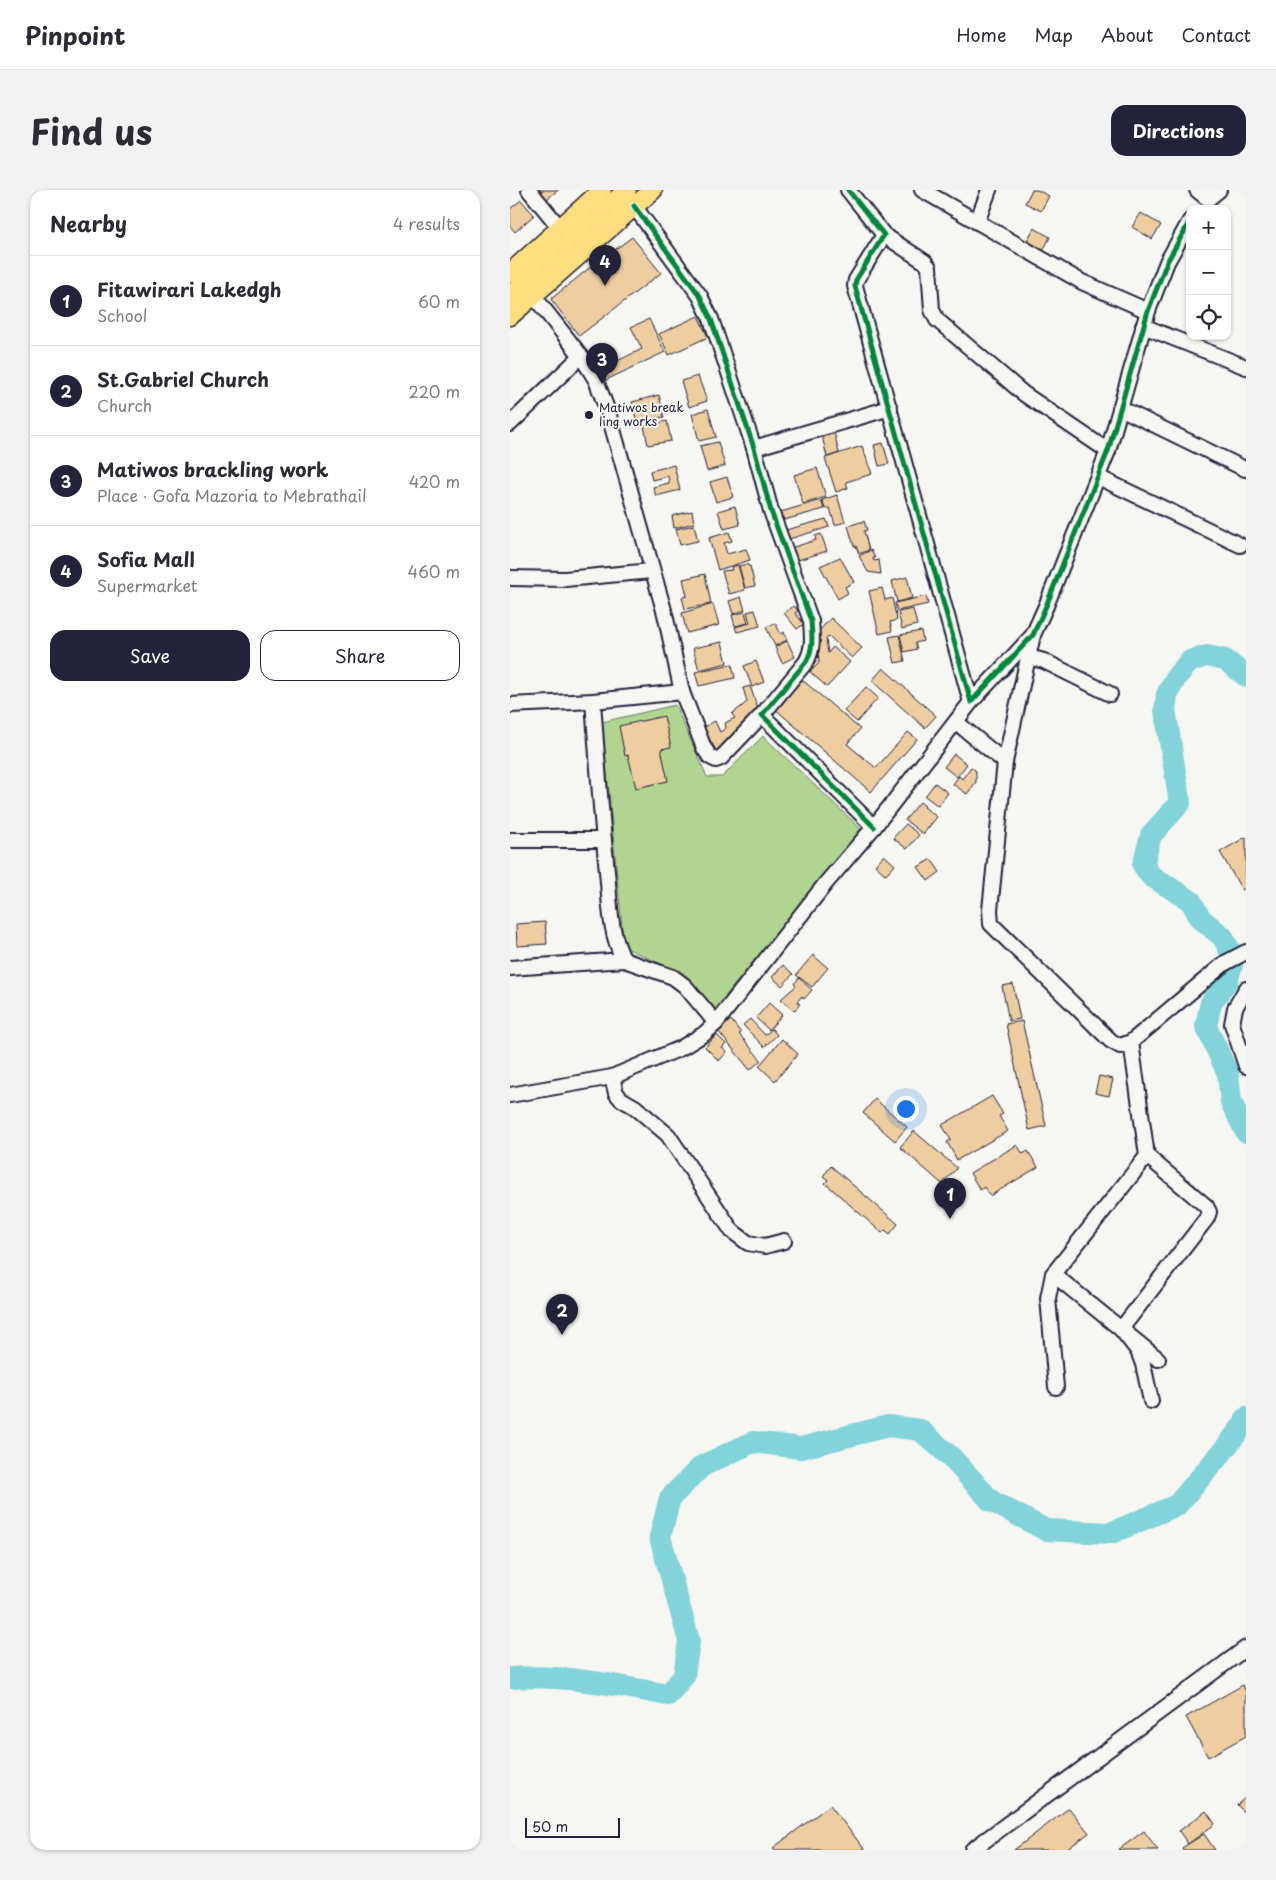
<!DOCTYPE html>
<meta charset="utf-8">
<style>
body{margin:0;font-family:"Playpen Sans",sans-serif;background:#f2f2f3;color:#2b2b33}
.controls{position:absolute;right:15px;top:15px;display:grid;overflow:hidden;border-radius:10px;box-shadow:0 1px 4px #0004}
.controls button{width:45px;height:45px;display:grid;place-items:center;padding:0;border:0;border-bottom:1px solid #e1e1e2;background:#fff;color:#2b2b33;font:25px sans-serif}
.scale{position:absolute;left:15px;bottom:12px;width:95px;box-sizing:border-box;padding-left:5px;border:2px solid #22223b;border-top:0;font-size:14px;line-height:18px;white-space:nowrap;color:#22223b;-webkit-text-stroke:4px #f6f6f2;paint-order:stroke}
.you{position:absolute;left:395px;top:918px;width:18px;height:18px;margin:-12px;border:4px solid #fff;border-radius:50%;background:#1a73e8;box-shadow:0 0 0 8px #1a73e833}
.badge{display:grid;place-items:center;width:32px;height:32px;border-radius:50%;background:#22223b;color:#fff;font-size:16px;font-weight:700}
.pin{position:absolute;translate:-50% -41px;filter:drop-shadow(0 1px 2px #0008)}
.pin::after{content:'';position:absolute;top:26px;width:18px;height:15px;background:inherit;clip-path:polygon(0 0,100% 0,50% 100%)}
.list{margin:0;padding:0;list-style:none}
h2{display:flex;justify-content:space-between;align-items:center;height:65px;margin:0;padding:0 20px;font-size:21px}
h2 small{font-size:16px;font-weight:400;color:#7c7c81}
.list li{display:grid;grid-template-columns:32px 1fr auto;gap:15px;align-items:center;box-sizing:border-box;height:90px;padding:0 20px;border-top:1px solid #e1e1e2}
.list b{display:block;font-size:19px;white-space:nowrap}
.list p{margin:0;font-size:16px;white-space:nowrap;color:#7c7c81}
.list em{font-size:16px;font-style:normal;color:#7c7c81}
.actions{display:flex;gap:10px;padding:15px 20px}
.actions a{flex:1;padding:11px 0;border:1px solid #22223b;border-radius:15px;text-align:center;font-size:18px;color:#22223b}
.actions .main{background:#22223b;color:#fff}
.icon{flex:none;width:28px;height:28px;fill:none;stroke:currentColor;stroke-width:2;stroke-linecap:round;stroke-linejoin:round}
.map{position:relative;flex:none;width:736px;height:1660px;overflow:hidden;border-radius:15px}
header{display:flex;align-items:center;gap:30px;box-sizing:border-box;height:70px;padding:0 25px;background:#fff;border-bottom:1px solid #e1e1e2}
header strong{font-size:24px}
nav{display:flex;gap:28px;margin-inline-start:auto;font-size:18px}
.intro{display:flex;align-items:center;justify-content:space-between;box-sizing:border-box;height:120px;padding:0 30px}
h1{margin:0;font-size:35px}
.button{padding:12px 22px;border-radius:15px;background:#22223b;color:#fff;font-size:18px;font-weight:700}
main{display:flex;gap:30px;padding:0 30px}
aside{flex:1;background:#fff;border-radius:15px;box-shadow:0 1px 4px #0004}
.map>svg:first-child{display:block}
.green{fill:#b1d590;stroke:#6a7c66}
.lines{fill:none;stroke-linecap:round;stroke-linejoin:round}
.river{stroke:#82d3da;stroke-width:22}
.building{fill:#eecda0;stroke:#22223b}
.minor-casing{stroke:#22223b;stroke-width:18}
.major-casing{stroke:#22223b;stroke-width:21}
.minor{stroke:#f6f6f2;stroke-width:14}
.major{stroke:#fddf80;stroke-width:18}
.cycleway-casing{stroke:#f6f6f2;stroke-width:8}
.cycleway{stroke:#00873e;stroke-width:5}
.poi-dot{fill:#22223b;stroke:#f6f6f2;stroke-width:2}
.labels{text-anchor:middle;stroke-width:4;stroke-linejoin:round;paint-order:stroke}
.poi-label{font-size:12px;fill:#22223b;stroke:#f6f6f2;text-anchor:start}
</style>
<header>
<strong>Pinpoint</strong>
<nav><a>Home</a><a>Map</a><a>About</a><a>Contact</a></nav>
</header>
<div class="intro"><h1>Find us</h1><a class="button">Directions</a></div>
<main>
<aside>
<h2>Nearby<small>4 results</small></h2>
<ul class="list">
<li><span class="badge">1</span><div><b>Fitawirari Lakedgh</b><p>School</p></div><em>60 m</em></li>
<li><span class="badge">2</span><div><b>St.Gabriel Church</b><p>Church</p></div><em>220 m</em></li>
<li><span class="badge">3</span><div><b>Matiwos brackling work</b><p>Place · Gofa Mazoria to Mebrathail</p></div><em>420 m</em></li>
<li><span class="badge">4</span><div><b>Sofia Mall</b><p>Supermarket</p></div><em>460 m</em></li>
</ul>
<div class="actions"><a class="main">Save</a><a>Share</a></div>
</aside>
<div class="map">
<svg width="736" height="1660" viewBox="0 0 736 1660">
<rect width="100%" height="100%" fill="#f6f6f2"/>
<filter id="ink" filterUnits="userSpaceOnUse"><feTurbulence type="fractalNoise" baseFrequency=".02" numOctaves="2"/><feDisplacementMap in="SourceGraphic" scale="10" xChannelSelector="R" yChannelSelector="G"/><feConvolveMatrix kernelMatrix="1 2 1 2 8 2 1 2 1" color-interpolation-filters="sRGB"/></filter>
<g filter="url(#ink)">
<polygon class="green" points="165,515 197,587 212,587 253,546 351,639 204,820 173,784 114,757 92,532"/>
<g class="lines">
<g class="river">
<polyline points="736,486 715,470 697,466 680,471 667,486 657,504 655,520 670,613 641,645 633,675 641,686 681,711 690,728 713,747 721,763 722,775 717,791 701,813 696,836 718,884 721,912 736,942"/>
<path d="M0,1488C52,1484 106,1495 158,1505L174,1486L179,1451L150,1347L160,1308L192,1276L243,1252L291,1258L378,1236L410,1240L441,1267L481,1311L536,1340L601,1343L667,1315L713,1261L734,1234L736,1228"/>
</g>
</g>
<g class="building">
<polygon points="28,0 48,0 36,10"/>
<polygon points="522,0 527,0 539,6 531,21 515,13"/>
<polygon points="11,10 24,25 5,42 0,36 0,19"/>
<polygon points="631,23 651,35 642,49 622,37"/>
<polygon points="524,38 540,47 531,65 514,56"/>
<polygon points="122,47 151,83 69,146 41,109 83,75 100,72 98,65"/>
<polygon points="188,126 198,147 159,165 149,144"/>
<polygon points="139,129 155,162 96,190 87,172 100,165 103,173 132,159 121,137"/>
<polygon points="188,186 197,211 179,217 171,191"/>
<polygon points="149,205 154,227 127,233 122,212"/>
<polygon points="198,219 206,247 189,251 182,224"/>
<polygon points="157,231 161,251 138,255 134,236"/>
<polygon points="324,242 329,263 317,267 312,246"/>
<polygon points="208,252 215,276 197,281 190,256"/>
<polygon points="373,253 379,274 369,276 364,255"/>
<polygon points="352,256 362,284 336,292 338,298 326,302 315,268"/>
<polygon points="164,275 170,300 146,306 143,297 159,293 158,286 142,290 140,281"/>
<polygon points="307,278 316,307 293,314 284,285"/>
<polygon points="217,287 223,307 206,312 200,292"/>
<polygon points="327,305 335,332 325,335 320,318 315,319 312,310"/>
<polygon points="311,310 314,319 274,330 271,322"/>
<polygon points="225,316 230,335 214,339 208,321"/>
<polygon points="182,321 184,333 164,338 162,326"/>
<polygon points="316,329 319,337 279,349 276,340"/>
<polygon points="354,331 357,340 354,341 359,360 349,364 346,356 344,356 338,336"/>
<polygon points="184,335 188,351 170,355 166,339"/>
<polygon points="219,342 222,351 214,353 217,364 236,359 240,370 208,380 199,348"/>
<polygon points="311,344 317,361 285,371 281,358 306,350 305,346"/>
<polygon points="361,360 365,368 363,368 364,371 369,370 371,384 358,382 349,366"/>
<polygon points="330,367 344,392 335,397 338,403 328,409 310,376"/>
<polygon points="237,374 238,376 240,376 245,396 235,398 229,376"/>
<polygon points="228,375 235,400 219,404 212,381 222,380 221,377"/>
<polygon points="195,384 201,414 175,419 172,407 177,406 173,389"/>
<polygon points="397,387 402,408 387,412 382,391"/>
<polygon points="372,398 375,410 382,408 387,430 380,432 382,441 369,444 359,401"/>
<polygon points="416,406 418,414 387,421 385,413"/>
<polygon points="231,407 235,420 223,424 219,411"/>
<polygon points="203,414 209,435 177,443 172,423"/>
<polygon points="284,416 288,421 285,423 294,434 287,439 274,423"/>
<polygon points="403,419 407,435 392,439 388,422"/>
<polygon points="245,420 250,436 227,442 225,437 240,433 237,422"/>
<polygon points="235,422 238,433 225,436 222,425"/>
<polygon points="321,428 352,458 342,468 319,446 316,449 318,463 323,457 340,472 317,497 300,482 309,473 307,443"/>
<polygon points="265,433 271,444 274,442 277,450 265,456 256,437"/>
<polygon points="411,441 413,451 405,453 407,459 394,462 390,445"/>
<polygon points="389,445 395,471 385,473 379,447"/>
<polygon points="277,451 285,467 272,473 265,457"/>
<polygon points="212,452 217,473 189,480 183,458"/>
<polygon points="246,471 254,492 242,497 234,476"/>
<polygon points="222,474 225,488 189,496 185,482"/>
<polygon points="373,478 426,526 415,538 362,491"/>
<polygon points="290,488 350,539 337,554 366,578 398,542 407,549 361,602 264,518"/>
<polygon points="240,496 248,519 207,562 193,538 205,531 210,542 216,538 215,533 225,528 222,524 237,512 233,498"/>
<polygon points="356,497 368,508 347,532 334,521"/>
<polygon points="154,526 161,557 151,559 158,591 126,598 118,565 115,566 109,536"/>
<polygon points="444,564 457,574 447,587 434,577"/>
<polygon points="461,577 466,581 466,592 457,604 443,594 449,586 452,589"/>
<polygon points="425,593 438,603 428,616 415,606"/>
<polygon points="410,612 415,616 414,617 427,627 413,644 395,630"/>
<polygon points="396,634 409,645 397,659 383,648"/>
<polygon points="736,647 736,698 732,700 710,662"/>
<polygon points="374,665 385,675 376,685 365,675"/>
<polygon points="421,669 430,682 418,691 408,677"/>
<polygon points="35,732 37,754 7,756 6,734"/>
<polygon points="303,765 318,778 302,797 286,785"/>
<polygon points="273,775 283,784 272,796 262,787"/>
<polygon points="289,788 302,800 294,809 292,806 287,812 290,814 284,821 271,809 286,796 284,794"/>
<polygon points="503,794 510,829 499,831 492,796"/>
<polygon points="259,813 272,825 259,840 246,828"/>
<polygon points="240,829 255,845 262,839 267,845 254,857 233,835"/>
<polygon points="221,830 231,843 229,844 251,870 240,880 208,841"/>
<polygon points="512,831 536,936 519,940 496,834"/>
<polygon points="207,845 216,854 212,858 217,862 209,871 195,857"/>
<polygon points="272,849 288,864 265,891 249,876"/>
<polygon points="589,886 603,889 599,906 585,903"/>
<polygon points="482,906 493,924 489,926 498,941 447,970 437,952 441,950 432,935"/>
<polygon points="365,909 397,937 385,951 353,923"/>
<polygon points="404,941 447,978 432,994 390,957"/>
<polygon points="507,955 513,964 518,961 528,977 480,1006 474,997 470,1000 460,983"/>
<polygon points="321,976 388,1034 380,1044 375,1040 372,1043 315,993 318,990 313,986"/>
<polygon points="733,1495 736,1502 736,1546 698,1567 676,1527"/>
<polygon points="736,1607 736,1624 727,1615"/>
<polygon points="320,1615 355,1660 265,1660 263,1658"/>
<polygon points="559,1618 579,1643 556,1660 504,1660"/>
<polygon points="696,1621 705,1634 678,1654 669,1641"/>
<polygon points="634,1641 648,1660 608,1660"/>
<polygon points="694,1644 705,1660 673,1660 672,1658"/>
</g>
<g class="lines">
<g class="minor-casing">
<g id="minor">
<polyline points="19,0 50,38"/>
<polyline points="338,0 374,45 346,90 345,96 461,512 523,445 536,416 598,261 638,121 657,72 680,31"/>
<polyline points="412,0 572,92 638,121"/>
<polyline points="687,0 698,9 709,0"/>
<path d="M124,16L190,106L201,129L244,258L261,321L301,431C302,446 304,458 296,472L252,525L364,637"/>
<polyline points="467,32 479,0"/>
<polyline points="374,45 415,72 419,77 422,120 427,130 514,204 598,261"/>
<polyline points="23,105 71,166 86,190 98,222 155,424 172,502 194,558 200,567 206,570 211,568 252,525"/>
<polyline points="633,136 736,177"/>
<polyline points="610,218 735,279"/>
<polyline points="0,234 71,166"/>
<polyline points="244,258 380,218"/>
<polyline points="588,287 730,355"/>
<polyline points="0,388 55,389 142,381"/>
<polyline points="523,445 495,572 480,720 481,734 601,851 610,856 621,852 715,773 736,762"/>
<polyline points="518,467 534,471 600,504"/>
<path d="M83,511C87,568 91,625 97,681C100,711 99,743 114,770L163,787L175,796L206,833"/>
<polyline points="0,515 83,511 172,502"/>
<polyline points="446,532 495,572"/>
<polyline points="0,650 94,650"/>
<polyline points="0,778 114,770"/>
<polyline points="736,799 725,818 722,834 736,876"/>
<polyline points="102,887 106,903 111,909 125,917 158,945 222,1041 238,1053 255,1056 274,1051"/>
<polyline points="0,905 102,887 171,858 194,844 206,833 316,693 364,637 461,512"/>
<polyline points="637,966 696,1016 699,1022 697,1028 611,1139 628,1161 633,1174 641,1211"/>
<polyline points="543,1084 648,1169"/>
<polyline points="546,1197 538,1108 543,1084 637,966 621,852"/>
<polyline points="462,1660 736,1458"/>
</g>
</g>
<g class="major-casing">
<g id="major">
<polyline points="0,83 92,0"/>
<polyline points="0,105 117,0"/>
<polyline points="0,126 143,0"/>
</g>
</g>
<use href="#minor" class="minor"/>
<use href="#major" class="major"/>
<g class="cycleway-casing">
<g id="cycleway">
<polyline points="338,0 374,45 346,90 345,96 461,512 523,445 536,416 598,261 638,121 657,72 680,31"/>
<path d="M124,16L190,106L201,129L244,258L261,321L301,431C302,446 304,458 296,472L252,525L364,637"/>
</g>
</g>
<use href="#cycleway" class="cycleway"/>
</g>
</g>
<circle class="poi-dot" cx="79" cy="225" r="5"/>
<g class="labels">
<g class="poi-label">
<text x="89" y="222">Matiwos break<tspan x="89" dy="14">ling works</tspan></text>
</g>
</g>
</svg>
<div class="controls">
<button>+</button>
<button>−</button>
<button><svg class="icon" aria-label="locate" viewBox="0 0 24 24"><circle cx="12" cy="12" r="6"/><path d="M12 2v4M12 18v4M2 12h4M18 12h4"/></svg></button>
</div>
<div class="scale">50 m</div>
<div class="you"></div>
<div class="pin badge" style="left:440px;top:1029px">1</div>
<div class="pin badge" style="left:52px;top:1145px">2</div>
<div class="pin badge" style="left:92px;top:194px">3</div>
<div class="pin badge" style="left:95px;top:96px">4</div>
</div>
</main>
